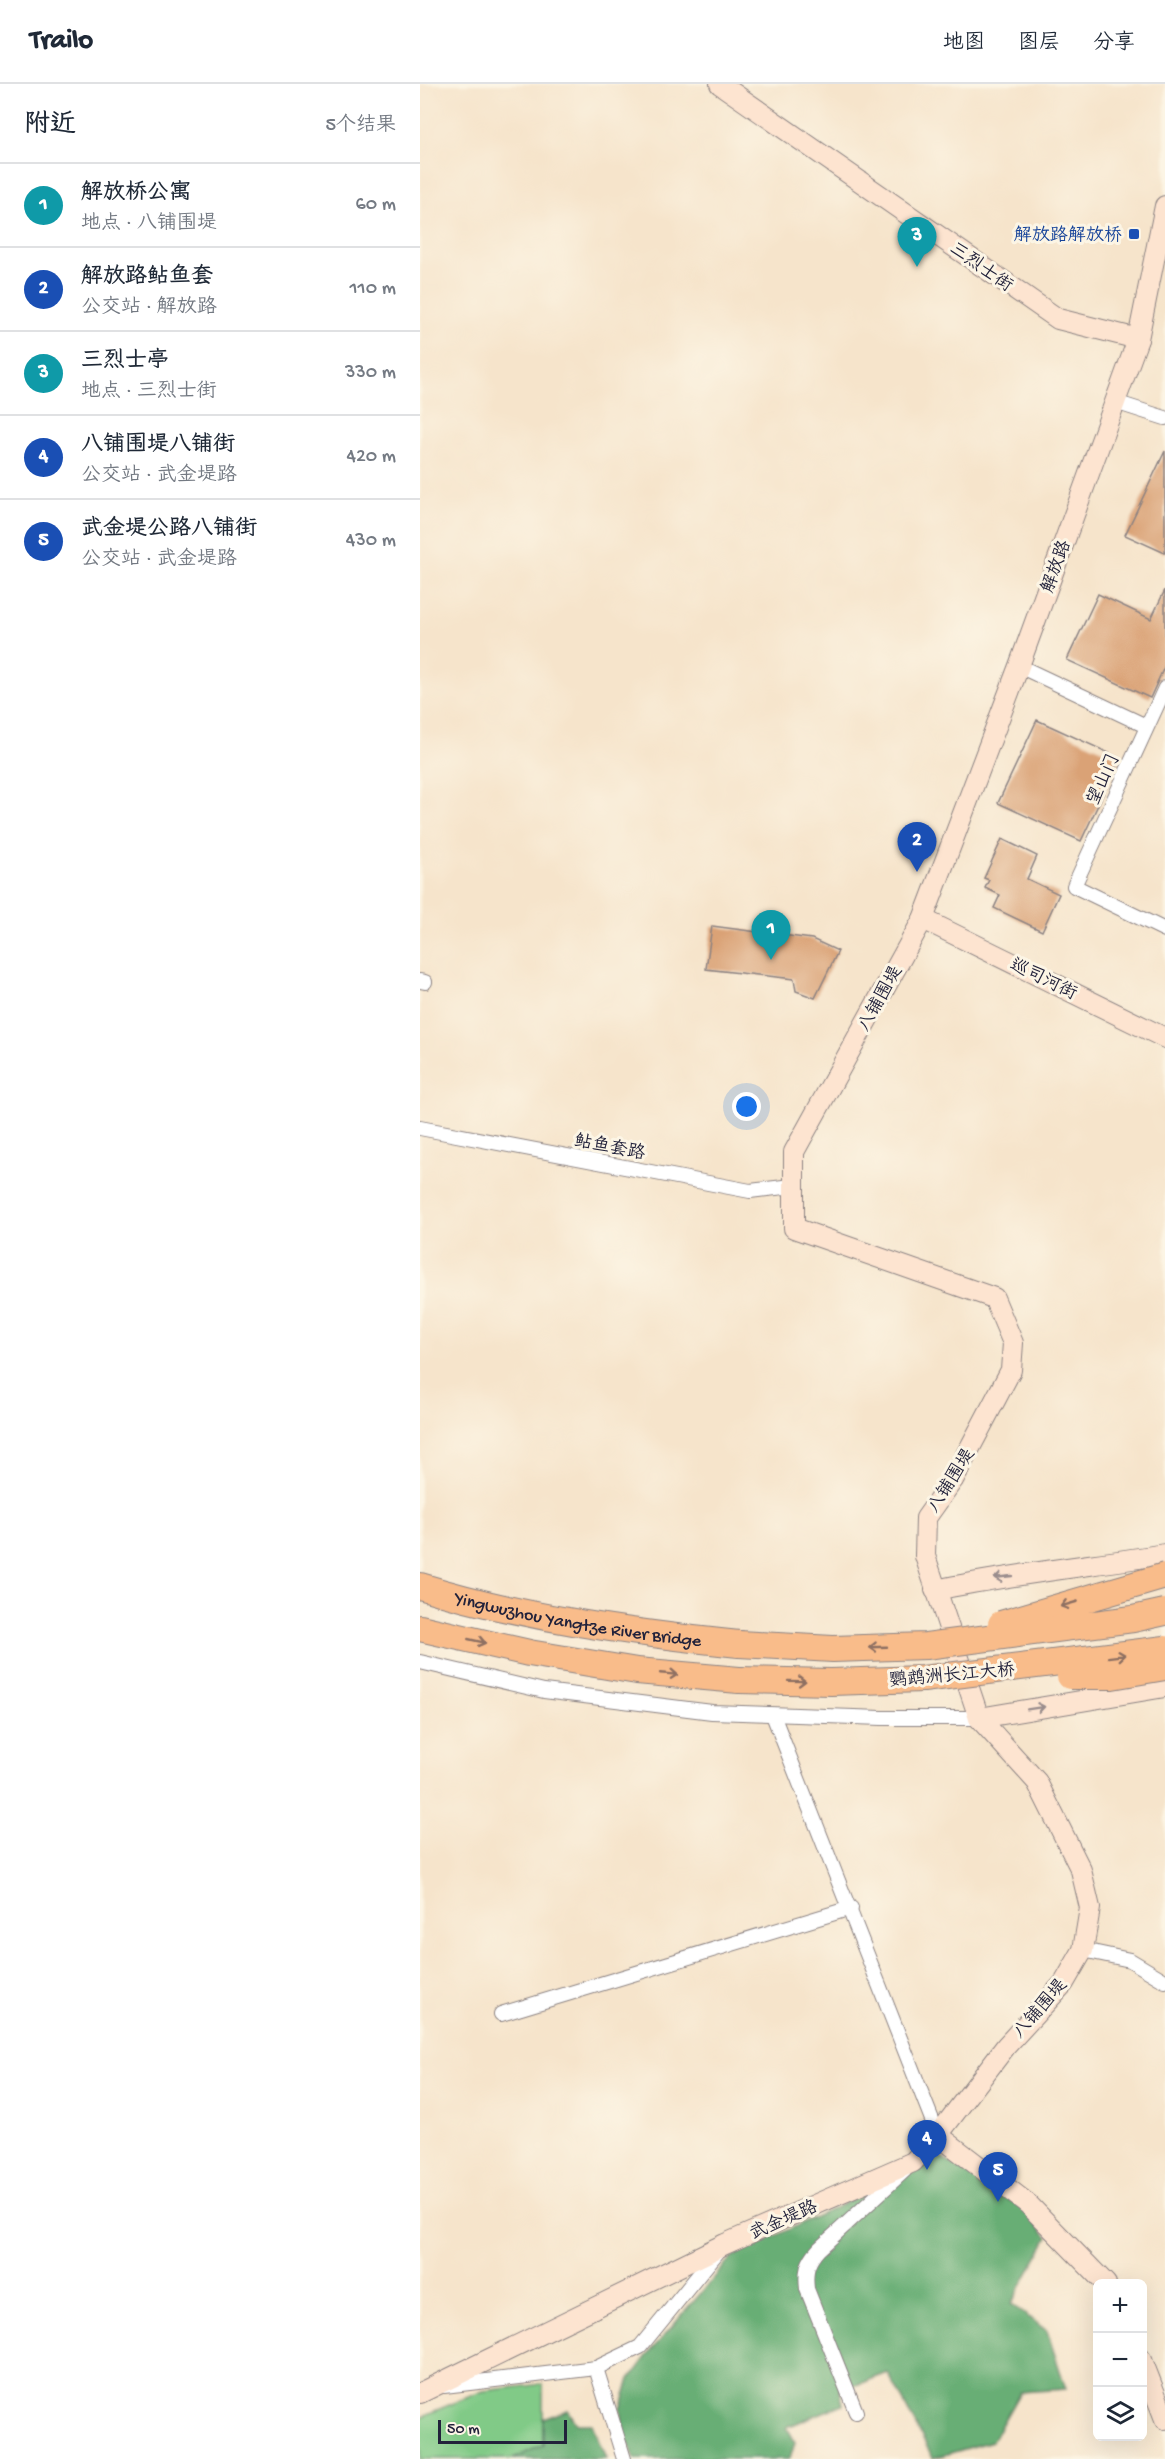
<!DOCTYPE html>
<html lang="zh">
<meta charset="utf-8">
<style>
body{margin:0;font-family:"Gochi Hand","LXGW WenKai TC",sans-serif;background:#f2f2f3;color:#1f2937}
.controls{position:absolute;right:18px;bottom:18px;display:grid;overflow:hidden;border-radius:9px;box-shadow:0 6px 24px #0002}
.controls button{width:54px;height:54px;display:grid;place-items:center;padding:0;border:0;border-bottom:2px solid #e0e1e3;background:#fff;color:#1f2937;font:30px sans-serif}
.scale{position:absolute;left:18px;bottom:15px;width:129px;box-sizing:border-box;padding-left:6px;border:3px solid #22223b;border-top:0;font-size:16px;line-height:21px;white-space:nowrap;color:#22223b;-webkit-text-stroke:4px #fcf5e5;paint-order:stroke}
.you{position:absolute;left:327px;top:1023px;width:21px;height:21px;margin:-15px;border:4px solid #fff;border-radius:50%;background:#1a73e8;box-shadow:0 0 0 9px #1a73e833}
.badge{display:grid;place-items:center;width:39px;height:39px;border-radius:50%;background:#1f6fb2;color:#fff;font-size:20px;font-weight:700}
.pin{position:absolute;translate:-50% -50px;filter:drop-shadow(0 2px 3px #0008)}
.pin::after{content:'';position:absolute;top:32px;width:21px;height:18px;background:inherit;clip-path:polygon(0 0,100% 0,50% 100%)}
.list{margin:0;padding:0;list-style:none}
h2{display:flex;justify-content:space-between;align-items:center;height:78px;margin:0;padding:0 24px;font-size:26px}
h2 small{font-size:20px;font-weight:400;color:#747a83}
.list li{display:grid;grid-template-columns:39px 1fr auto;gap:18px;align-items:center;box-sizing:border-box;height:84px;padding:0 24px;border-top:2px solid #e0e1e3}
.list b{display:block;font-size:22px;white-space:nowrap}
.list p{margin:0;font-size:20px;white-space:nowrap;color:#747a83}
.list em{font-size:20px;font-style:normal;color:#747a83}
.icon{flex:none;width:33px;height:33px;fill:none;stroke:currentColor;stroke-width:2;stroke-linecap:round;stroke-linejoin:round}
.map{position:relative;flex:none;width:745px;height:2375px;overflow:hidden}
header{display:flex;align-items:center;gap:36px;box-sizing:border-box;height:84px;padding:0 30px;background:#fff;border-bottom:2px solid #e0e1e3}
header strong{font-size:28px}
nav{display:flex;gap:33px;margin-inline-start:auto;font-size:21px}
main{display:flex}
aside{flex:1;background:#fff}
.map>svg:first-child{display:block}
.green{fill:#81ca87;stroke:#527661;stroke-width:1.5}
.forest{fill:#68ae74;stroke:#456858;stroke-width:1.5}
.building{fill:#daa276}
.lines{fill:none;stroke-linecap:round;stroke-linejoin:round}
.street-casing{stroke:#8c8383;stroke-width:16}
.secondary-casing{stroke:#8c8383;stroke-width:22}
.highway-casing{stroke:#8c8383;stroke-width:28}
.street{stroke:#fff;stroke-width:14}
.secondary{stroke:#fde4d0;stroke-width:20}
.highway{stroke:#f9bc8a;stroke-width:26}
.highway-bridge-casing{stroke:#8c8383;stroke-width:28;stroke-linecap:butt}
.highway-bridge{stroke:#f9bc8a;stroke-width:26}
.oneway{stroke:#9a8d8d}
.oneway2{stroke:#8e6f62}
.transit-dot{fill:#1a4fb4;stroke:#fcf5e5;stroke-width:2}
.labels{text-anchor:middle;stroke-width:6;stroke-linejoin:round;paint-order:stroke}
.transit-label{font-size:18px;fill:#164399;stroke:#fcf5e5;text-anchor:end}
.street-label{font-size:18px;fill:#22223b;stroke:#fcf5e5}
</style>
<header>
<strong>Trailo</strong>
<nav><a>地图</a><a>图层</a><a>分享</a></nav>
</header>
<main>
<aside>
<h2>附近<small>5个结果</small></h2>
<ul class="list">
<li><span class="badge" style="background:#0f9aa8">1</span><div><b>解放桥公寓</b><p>地点 · 八铺围堤</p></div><em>60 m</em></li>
<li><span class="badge" style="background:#1a4fb4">2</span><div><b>解放路鲇鱼套</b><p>公交站 · 解放路</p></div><em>110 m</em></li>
<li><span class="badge" style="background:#0f9aa8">3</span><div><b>三烈士亭</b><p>地点 · 三烈士街</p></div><em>330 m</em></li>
<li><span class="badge" style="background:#1a4fb4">4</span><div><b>八铺围堤八铺街</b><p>公交站 · 武金堤路</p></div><em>420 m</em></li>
<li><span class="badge" style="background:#1a4fb4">5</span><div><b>武金堤公路八铺街</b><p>公交站 · 武金堤路</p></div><em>430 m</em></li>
</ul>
</aside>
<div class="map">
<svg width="745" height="2375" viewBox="0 0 745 2375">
<rect width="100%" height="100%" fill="#fcf5e5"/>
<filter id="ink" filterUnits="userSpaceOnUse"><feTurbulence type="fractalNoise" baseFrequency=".0167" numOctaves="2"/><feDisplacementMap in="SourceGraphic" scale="12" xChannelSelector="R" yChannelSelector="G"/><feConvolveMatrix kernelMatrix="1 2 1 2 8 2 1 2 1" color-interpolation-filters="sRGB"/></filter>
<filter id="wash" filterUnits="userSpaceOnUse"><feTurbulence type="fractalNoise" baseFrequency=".008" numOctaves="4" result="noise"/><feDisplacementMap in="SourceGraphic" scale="24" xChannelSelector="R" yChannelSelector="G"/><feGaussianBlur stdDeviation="1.35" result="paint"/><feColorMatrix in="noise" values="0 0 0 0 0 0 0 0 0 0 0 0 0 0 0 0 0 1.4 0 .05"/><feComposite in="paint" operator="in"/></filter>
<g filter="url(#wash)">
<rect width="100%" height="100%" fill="#f6e4cb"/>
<polygon class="green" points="123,2300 123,2361 93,2375 0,2375 0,2333 63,2307"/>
<g class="forest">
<polygon points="521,2073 604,2125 628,2153 591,2220 627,2247 646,2305 600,2308 572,2357 513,2374 468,2289 420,2307 423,2320 367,2343 375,2358 370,2375 215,2375 203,2346 201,2325 210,2295 230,2268 313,2172"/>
<polygon points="148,2326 157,2340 172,2340 186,2375 93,2375 123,2361 123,2335"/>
</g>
<g id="blocks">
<g class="building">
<polygon points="745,367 745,469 705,451"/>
<polygon points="745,506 745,581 730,614 647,576 678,510 731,535"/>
<polygon points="617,636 700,674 661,757 578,719"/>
<polygon points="582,755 617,772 607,795 639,810 622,847 574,824 580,811 565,804 569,796 564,794"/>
<polygon points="292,842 392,855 418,867 395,914 376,907 374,895 286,885"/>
</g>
</g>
</g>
<g filter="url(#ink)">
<use href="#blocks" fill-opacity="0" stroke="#8c8383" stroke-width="1.5"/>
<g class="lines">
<g class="street-casing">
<g id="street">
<polyline points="695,318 745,334"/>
<polyline points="599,582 726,642"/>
<polyline points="745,604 654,802 745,846"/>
<polyline points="0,897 5,898"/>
<polyline points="0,1044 330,1107 373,1102"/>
<polyline points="0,1578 124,1607 292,1628 462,1634 559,1634"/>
<polyline points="353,1631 518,2051"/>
<polyline points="663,1866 710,1876 745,1897"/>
<polyline points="81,1930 431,1824"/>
<polyline points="176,2284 220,2263 300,2165"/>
<polyline points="24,2302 176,2284 204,2375"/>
<path d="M436,2328L387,2205C385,2187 387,2178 399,2165L485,2086"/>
</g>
</g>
<g class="secondary-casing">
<g id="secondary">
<polyline points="300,0 638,235 718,255"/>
<polyline points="503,835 745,954"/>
<path d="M515,1506C591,1490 668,1482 745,1470"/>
<polyline points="559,1634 745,1603"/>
<polyline points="518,2051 608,2120 686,2200"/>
<polyline points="722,2276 745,2335"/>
<polyline points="0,2309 305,2160 493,2078 518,2051 586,1962 644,1899 663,1866 670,1824 661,1786 617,1698 559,1634 505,1472 506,1434 533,1396 591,1286 593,1259 574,1214 374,1144 374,1068 503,835 599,582 718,255 745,122"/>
</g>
</g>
<g class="highway-casing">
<g id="highway">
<path id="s1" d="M0,1502C104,1534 212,1549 319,1560"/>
<polyline points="0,1544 109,1569 217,1587 319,1596"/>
</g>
</g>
<use href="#street" class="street"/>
<use href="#secondary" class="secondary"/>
<use href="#highway" class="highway"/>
<g class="highway-bridge-casing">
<g id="highway-bridge">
<polyline points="581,1540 745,1492"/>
<polyline points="319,1560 413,1565 506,1562 713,1535 745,1528"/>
<polyline points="650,1592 692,1592 745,1583"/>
<polyline points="319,1596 411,1598 503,1595 745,1565"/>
</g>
</g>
<use href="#highway-bridge" class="highway-bridge"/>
</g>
<defs><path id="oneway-shaft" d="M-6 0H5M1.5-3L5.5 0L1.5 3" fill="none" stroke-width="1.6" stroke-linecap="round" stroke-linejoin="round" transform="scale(1.5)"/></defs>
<g class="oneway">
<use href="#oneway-shaft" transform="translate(583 1493) rotate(174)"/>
<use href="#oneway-shaft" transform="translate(616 1624) rotate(-9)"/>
</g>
<g class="oneway2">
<use href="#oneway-shaft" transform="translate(649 1520) rotate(164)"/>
<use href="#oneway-shaft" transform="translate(57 1557) rotate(13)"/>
<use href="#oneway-shaft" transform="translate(458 1563) rotate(178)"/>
<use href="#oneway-shaft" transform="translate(697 1572) rotate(-7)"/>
<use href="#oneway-shaft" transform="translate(249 1590) rotate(5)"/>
<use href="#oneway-shaft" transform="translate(377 1597) rotate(1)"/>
</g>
</g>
<rect class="transit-dot" x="708" y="144" width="12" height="12" rx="3"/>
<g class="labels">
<g class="transit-label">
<text x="702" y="156">解放路解放桥</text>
</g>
<g class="street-label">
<text transform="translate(562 182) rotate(35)" y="6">三烈士街</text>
<text transform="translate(635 482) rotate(-70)" y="6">解放路</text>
<text transform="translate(682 695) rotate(-66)" y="6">望山门</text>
<text transform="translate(624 894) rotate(26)" y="6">巡司河街</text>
<text transform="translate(459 914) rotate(-61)" y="6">八铺围堤</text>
<text transform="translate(190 1062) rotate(11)" y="6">鲇鱼套路</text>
<text transform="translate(530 1396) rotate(-58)" y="6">八铺围堤</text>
<text dy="6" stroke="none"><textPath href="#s1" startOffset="162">Yingwuzhou Yangtze River Bridge</textPath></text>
<text transform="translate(532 1590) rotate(-5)" y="6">鹦鹉洲长江大桥</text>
<text transform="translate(619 1924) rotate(-49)" y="6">八铺围堤</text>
<text transform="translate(363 2135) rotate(-24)" y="6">武金堤路</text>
</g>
</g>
</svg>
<div class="controls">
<button>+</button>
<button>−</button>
<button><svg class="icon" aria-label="layers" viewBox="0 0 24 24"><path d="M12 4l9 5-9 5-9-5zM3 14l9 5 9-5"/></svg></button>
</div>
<div class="scale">50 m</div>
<div class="you"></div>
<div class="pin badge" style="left:351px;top:876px;background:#0f9aa8">1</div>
<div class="pin badge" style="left:497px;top:788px;background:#1a4fb4">2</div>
<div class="pin badge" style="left:497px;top:183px;background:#0f9aa8">3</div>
<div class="pin badge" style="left:507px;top:2086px;background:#1a4fb4">4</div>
<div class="pin badge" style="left:578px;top:2118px;background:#1a4fb4">5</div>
</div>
</main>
